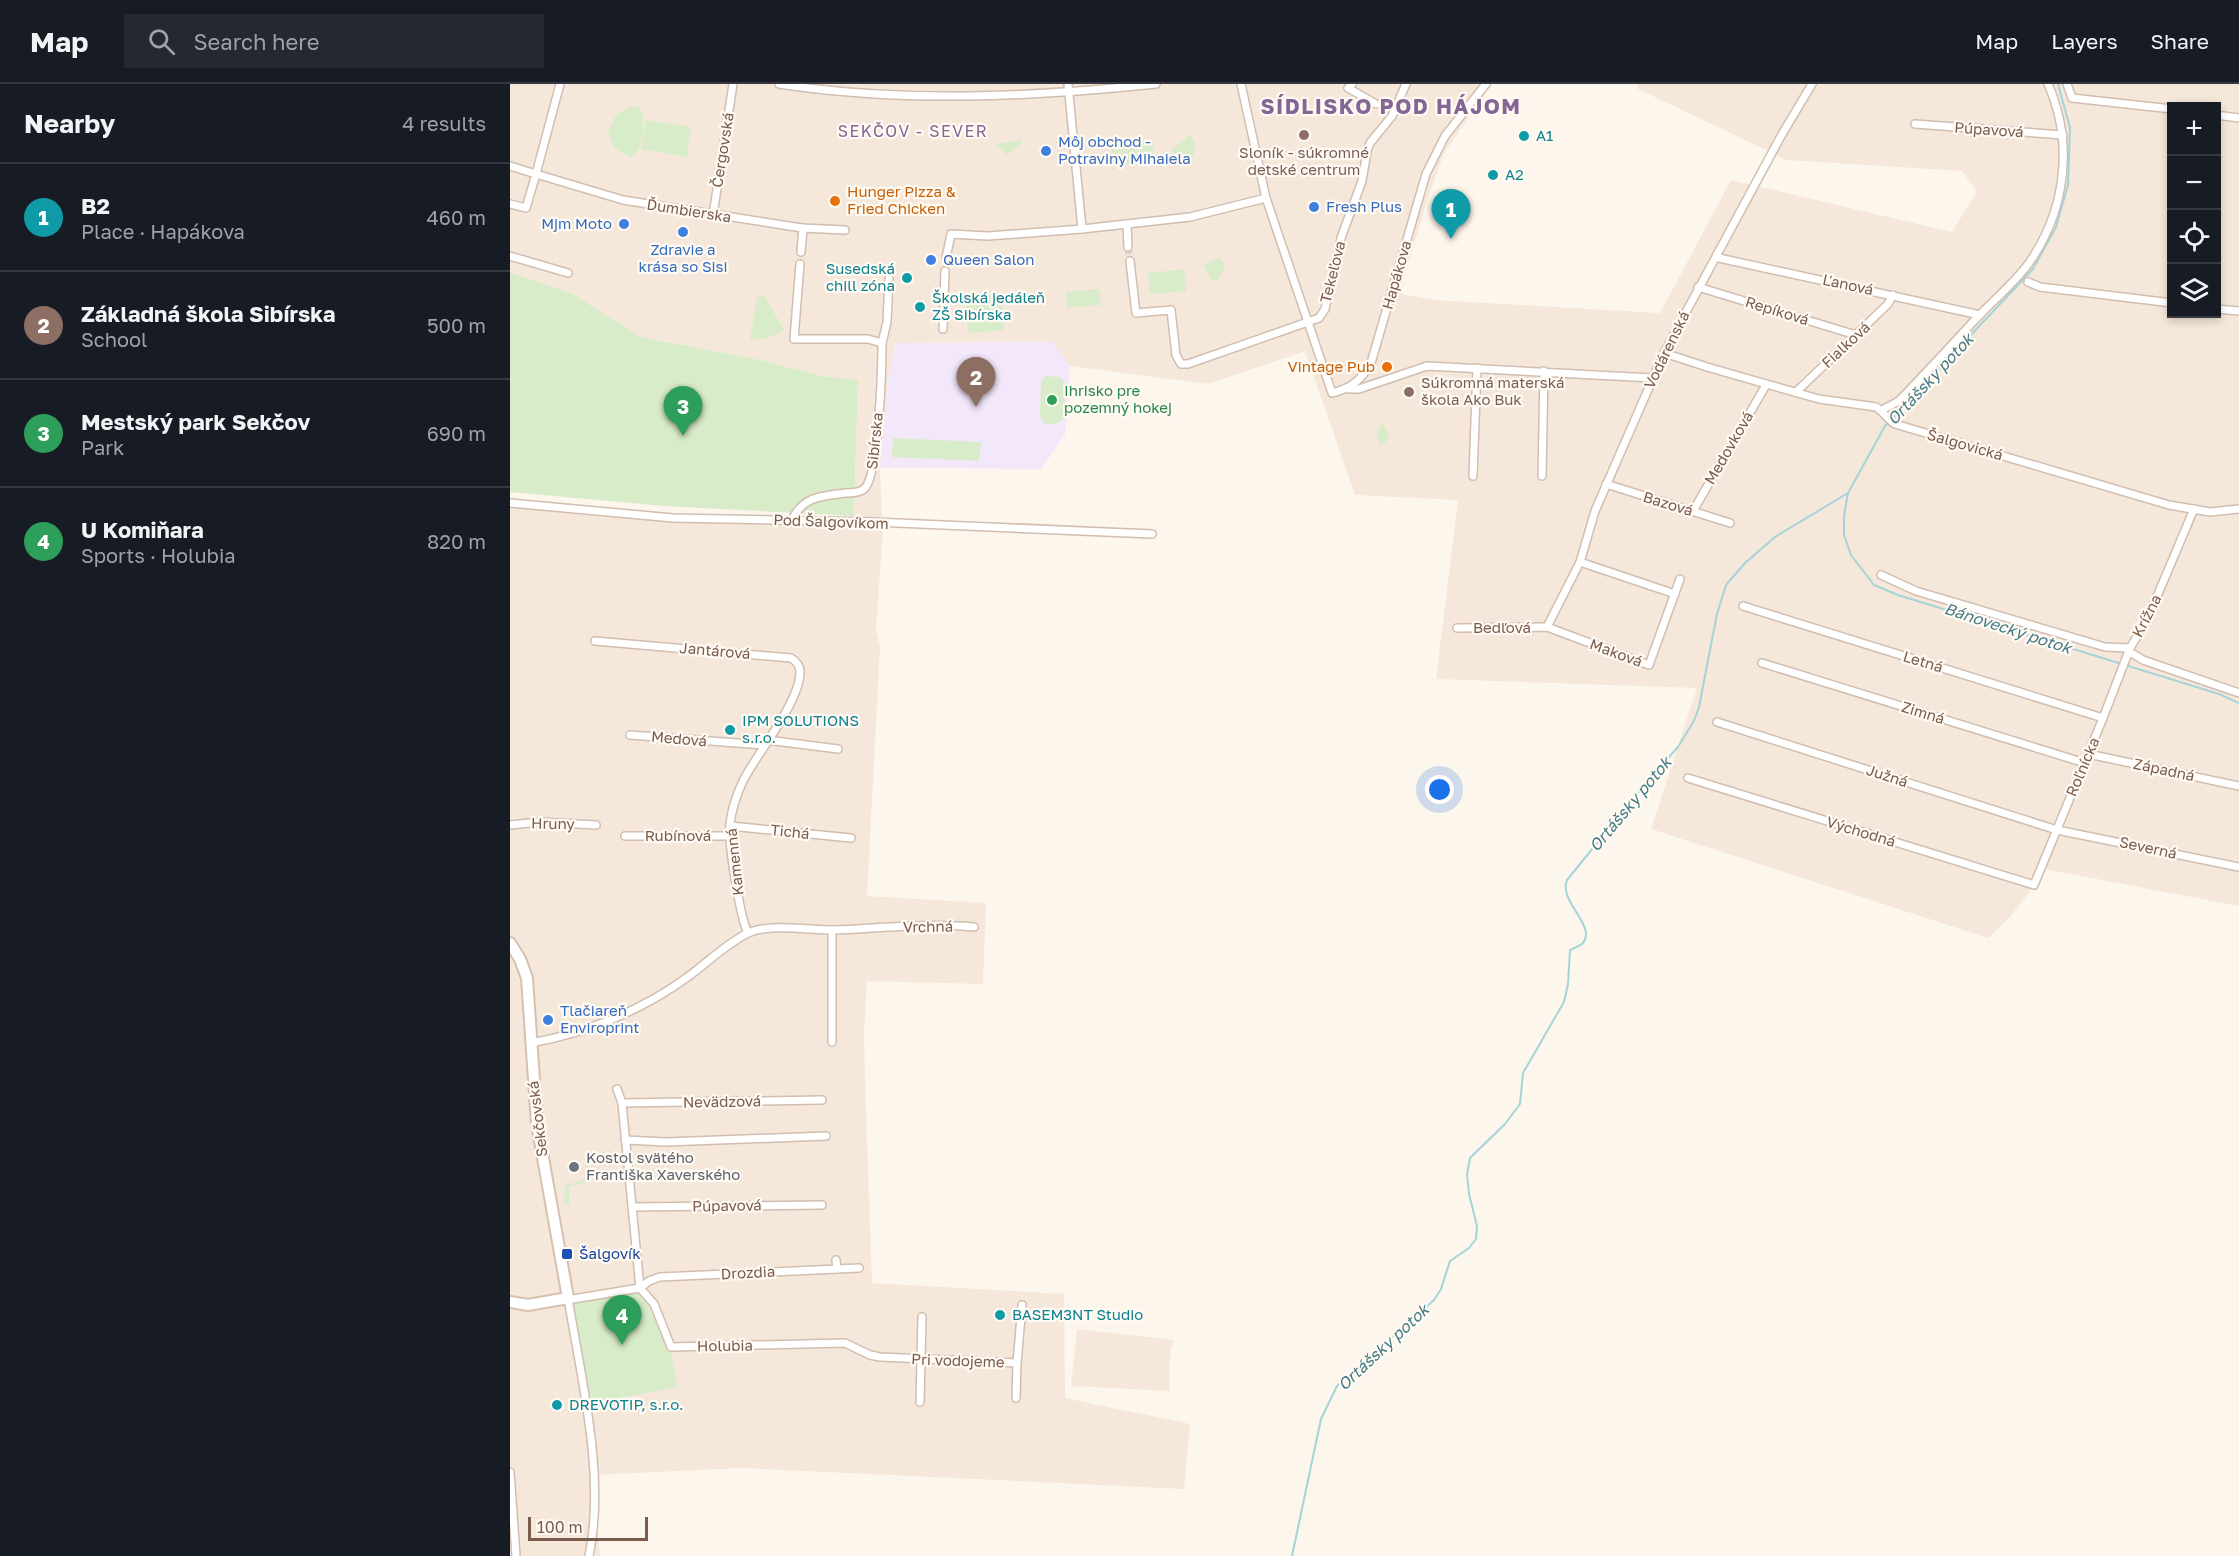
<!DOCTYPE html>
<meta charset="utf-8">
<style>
body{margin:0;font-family:"Golos Text",sans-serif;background:#242831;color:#f1f3f6}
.controls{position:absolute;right:18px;top:18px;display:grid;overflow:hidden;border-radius:0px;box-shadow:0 3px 9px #0003}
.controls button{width:54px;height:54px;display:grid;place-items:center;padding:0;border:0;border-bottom:2px solid #363941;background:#171b24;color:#f1f3f6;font:30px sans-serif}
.scale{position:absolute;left:18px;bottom:15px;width:120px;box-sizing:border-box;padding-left:6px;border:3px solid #7a5c4d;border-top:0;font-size:16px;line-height:21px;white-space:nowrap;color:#7a5c4d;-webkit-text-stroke:4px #fffaf3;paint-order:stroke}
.you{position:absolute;left:930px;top:706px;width:21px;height:21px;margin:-15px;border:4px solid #fff;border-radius:50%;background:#1a73e8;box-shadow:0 0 0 9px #1a73e833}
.badge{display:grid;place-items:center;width:39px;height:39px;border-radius:50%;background:#1a73e8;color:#fff;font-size:20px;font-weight:700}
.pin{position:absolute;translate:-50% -50px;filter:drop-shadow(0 2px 3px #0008)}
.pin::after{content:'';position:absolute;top:32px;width:21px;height:18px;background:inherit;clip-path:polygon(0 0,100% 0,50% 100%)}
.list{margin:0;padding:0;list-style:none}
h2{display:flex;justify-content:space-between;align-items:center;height:78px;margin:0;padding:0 24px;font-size:26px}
h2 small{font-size:20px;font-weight:400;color:#9ea1a6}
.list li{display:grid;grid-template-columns:39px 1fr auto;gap:18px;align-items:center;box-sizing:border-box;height:108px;padding:0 24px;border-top:2px solid #363941}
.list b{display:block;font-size:22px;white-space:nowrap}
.list p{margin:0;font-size:20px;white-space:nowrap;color:#9ea1a6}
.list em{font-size:20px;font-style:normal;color:#9ea1a6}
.icon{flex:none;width:33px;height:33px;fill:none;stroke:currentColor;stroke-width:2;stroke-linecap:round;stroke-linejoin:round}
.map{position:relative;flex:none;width:1729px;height:1472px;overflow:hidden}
header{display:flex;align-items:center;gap:36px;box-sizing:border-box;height:84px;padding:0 30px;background:#171b24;border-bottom:2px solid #363941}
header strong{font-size:28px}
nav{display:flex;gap:33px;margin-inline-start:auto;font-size:21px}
.search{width:420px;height:54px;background:#242831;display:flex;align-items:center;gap:15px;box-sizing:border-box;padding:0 21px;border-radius:0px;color:#9ea1a6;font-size:22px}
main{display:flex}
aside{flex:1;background:#171b24}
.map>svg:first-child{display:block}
.residential{fill:#f5e8da;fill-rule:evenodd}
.education{fill:#f3e8fa}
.green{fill:#d8ecc9}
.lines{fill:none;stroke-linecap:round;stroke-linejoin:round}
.stream{stroke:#a5d3da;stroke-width:2}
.street-tunnel{stroke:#dcd0c4;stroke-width:7;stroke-dasharray:7 3.5;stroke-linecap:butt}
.street-casing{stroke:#d1beb0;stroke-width:10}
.secondary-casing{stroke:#d6c0b0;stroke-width:14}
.street{stroke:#fff;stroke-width:7}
.secondary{stroke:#fff;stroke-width:10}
.education-dot{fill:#8d6e63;stroke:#fffaf3;stroke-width:2}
.culture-dot{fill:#0f9aa8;stroke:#fffaf3;stroke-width:2}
.shop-dot{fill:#3f7fe0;stroke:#fffaf3;stroke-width:2}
.food-dot{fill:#e8710a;stroke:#fffaf3;stroke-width:2}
.leisure-dot{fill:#2e9e5b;stroke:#fffaf3;stroke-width:2}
.worship-dot{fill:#6b7280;stroke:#fffaf3;stroke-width:2}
.transit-dot{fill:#1a4fb4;stroke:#fffaf3;stroke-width:2}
.labels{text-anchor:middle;stroke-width:4.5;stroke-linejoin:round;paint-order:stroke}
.street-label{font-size:15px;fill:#7a5c4d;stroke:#fffaf3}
.culture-label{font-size:15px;fill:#0d838f;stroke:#fffaf3;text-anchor:start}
.shop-label{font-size:15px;fill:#366cbe;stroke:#fffaf3;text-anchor:start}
.education-label{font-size:15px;fill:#785e54;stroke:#fffaf3}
.food-label{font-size:15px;fill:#c56008;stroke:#fffaf3;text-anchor:start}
.leisure-label{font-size:15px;fill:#27864d;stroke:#fffaf3;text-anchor:start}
.worship-label{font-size:15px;fill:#5b616d;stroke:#fffaf3;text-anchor:start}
.transit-label{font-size:15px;fill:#164399;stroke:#fffaf3;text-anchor:start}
.neighbourhood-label{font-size:16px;letter-spacing:1.5px;fill:#846695;stroke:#fffaf3}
.water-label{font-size:16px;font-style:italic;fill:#437c86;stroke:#fffaf3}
.district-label{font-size:21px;font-weight:bold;letter-spacing:1.5px;fill:#846695;stroke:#fffaf3}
</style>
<header>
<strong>Map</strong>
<div class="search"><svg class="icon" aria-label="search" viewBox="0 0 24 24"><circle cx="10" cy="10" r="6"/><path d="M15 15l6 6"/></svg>Search here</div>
<nav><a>Map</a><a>Layers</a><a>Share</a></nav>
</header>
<main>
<aside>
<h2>Nearby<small>4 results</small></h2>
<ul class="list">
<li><span class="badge" style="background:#0f9aa8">1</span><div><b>B2</b><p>Place · Hapákova</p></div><em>460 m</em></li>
<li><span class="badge" style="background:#8d6e63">2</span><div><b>Základná škola Sibírska</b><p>School</p></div><em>500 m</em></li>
<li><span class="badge" style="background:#2e9e5b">3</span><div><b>Mestský park Sekčov</b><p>Park</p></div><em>690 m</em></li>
<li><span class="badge" style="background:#2e9e5b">4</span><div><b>U Komiňara</b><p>Sports · Holubia</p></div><em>820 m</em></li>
</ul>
</aside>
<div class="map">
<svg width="1729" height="1472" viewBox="0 0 1729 1472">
<rect width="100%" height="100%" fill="#fdf6ec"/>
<g class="residential">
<path d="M0,0H982L934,69L919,111L892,201L893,210L924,216L1150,229L1221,96L1442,148L1467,107L1452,87L1277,76L1128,5L1127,0H1729V822L1534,785L1527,787L1518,810L1499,834L1478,854L1141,745L1187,604L926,595L948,416L845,411L795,267L698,300L560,282L542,258L386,259L378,295L370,384L372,434L344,432L348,296L312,292L246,275L131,253L63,210L0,188ZM1662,22H1706V230H1662Z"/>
<polygon points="0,420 161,434 373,446 366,545 370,563 357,812 476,819 473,900 357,897 354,948 355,998 362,1199 554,1210 555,1314 680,1340 674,1405 232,1384 84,1391 90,1472 0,1472"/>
<polygon points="567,1245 664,1256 661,1264 659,1288 660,1307 561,1302"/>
</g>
<polygon class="education" points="542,258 560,282 555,351 531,385 370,384 378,295 386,259"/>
<g class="green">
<path d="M122,22L130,24C137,36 133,64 122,73C108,69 100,61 98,46L107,30Z"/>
<polygon points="136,36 181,43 177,73 131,65"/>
<polygon points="680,51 686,62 683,75 662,70 662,65"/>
<polygon points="511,56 511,60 497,71 486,60"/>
<polygon points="642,56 644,79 603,82 601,60"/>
<polygon points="710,174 715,182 708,196 702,197 693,180"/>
<polygon points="675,185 676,207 640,210 638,189"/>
<polygon points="0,188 63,210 131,253 246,275 312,292 348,296 344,432 154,422 0,408"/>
<polygon points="589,205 591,221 557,224 556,208"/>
<polygon points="491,211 494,246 458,249 455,214"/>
<polygon points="247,212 255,213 274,246 258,254 240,256"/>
<polygon points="536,292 550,293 555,299 554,334 546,340 535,340 530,333 531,297"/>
<polygon points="871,340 874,341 879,352 874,360 873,357 870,361 867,351"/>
<polygon points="383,354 471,358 469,377 382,373"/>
<polygon points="75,1073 76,1073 81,1093 72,1100 59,1102 59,1121 53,1121 56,1101 71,1097 78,1092"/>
<path d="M130,1204C156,1234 161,1265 167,1303L75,1321L58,1214Z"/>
</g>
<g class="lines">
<g class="stream">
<polyline points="1338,409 1334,432 1334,451 1341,471 1364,501 1388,511 1709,610 1729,619"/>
<path d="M782,1472L811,1335L827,1302L924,1216L931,1205L940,1177L959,1164L966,1155L967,1142L959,1110L957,1090L960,1074L995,1040L1010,1020L1013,989L1054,918L1058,900L1060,866C1064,864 1070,862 1073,859C1087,842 1048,817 1057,796L1139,695L1168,663L1184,637L1189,623L1207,530L1216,501L1235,479L1265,453L1338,409L1375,342L1523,185L1546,143L1558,101L1560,44L1548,0"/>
</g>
<polyline class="street-tunnel" points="618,163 620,177"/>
<g class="street-casing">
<g id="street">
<polyline points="50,0 26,90 113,116 292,144 335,146"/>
<path d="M269,0C393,19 521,13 646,0"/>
<polyline points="558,0 572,145"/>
<path d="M731,0L756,114L822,309C842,304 851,296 861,279L916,90L935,52L976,0"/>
<polyline points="842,0 838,4 866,20"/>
<polyline points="1557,0 1562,14 1662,25"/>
<polyline points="1706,31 1729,34"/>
<polyline points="1405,40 1553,51"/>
<polyline points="0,82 26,90 16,124 0,120"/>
<polyline points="203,131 223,0"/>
<polyline points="617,140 618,163"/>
<polyline points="291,168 293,144"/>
<polyline points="1207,170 1209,174 1470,231"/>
<polyline points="0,172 58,189"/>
<polyline points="436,174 441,150 478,152 572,145 680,133 756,114"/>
<polyline points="620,177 626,229 661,226 666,271 671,280 678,280 809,234 815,225 831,154 852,97 857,67 860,59 882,32 896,0"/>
<polyline points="1518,198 1530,203 1662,219"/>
<polyline points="1188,203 1346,251"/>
<polyline points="1706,225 1729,227"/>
<polyline points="433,245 435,187"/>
<polyline points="372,259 377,238 379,195"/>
<path d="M1154,269L1197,283L1309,315L1366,323C1374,328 1377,335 1385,340L1659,421L1700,428L1729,425"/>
<polyline points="839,305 849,305 917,282 1142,294"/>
<polyline points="1286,308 1378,220 1383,211"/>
<path d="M1372,326L1389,317C1414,291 1438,265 1462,239C1480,219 1503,201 1519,179C1556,126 1564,59 1538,0"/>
<polyline points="963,392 967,284"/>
<polyline points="1032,392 1034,287"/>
<polyline points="1096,400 1220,439"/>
<polyline points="0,419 163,434 364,438 642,450"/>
<polyline points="1183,427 1256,301"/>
<path d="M282,436C293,412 312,412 336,409C342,409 349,409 354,405C369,394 372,282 372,259L358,255H284L290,180"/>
<polyline points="1070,478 1165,510"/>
<polyline points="1371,491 1406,507 1595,563 1620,564 1637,536 1684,425"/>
<polyline points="1233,522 1593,634"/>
<polyline points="1037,543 1070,478 1085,427 1154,269 1271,52 1302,0"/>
<polyline points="947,544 1037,543 1139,581 1170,495"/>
<path d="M85,557L281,574C286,577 290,581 290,588C290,618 247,669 233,697C227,709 221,728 220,741C218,760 230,833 238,849"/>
<polyline points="1618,567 1633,576 1729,609"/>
<polyline points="1252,579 1575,679"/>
<polyline points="1207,638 1547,746 1729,783"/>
<polyline points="120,651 254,661"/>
<polyline points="257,656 328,665"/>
<polyline points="1578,670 1729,702"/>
<polyline points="1178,694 1524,801 1593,634 1620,564"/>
<polyline points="0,741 29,738 86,741"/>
<polyline points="220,742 341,754"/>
<polyline points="115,752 221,752"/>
<polyline points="322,958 322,846"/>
<path d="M21,959C77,949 133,926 179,892C198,878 216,860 238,849C260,839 299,846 323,846C370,844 418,839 464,843"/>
<polyline points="107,1005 112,1019 130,1204"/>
<polyline points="112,1019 312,1016"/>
<polyline points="115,1056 156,1058 316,1052"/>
<polyline points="122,1123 312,1121"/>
<polyline points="326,1176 327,1185"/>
<polyline points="130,1204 144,1220 161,1263 335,1259 360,1271 370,1273 507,1279 512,1221"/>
<polyline points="130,1204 139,1197 150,1193 349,1184"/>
<polyline points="506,1314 507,1279"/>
<polyline points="410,1318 412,1233"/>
<polyline points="0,1388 6,1472"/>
<path d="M79,1472C96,1391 71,1295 58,1214L63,1215L130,1204"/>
</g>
</g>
<g class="secondary-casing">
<polyline id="secondary" points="0,859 10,875 17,894 27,1040 58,1214 18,1221 0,1218"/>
</g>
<use href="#street" class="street"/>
<use href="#secondary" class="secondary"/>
</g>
<g class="education-dot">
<circle cx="794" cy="51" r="6"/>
<circle cx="899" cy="308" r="6"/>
</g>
<g class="culture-dot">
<circle cx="1014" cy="52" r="6"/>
<circle cx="983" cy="91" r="6"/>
<circle cx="397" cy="194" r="6"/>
<circle cx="410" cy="223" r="6"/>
<circle cx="220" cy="646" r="6"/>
<circle cx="490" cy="1231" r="6"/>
<circle cx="47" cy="1321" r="6"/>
</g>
<g class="shop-dot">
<circle cx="536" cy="67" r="6"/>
<circle cx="804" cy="123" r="6"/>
<circle cx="114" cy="140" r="6"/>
<circle cx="173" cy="148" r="6"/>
<circle cx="421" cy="176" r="6"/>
<circle cx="38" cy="936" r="6"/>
</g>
<g class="food-dot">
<circle cx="325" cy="117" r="6"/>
<circle cx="877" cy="283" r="6"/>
</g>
<circle class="leisure-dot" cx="542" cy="316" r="6"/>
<circle class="worship-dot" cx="64" cy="1083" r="6"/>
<rect class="transit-dot" x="51" y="1164" width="12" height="12" rx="3"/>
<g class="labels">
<g class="street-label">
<text transform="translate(1479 46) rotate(4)" y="5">Púpavová</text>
<text transform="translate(213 66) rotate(-81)" y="5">Čergovská</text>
<text transform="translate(179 127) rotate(9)" y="5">Ďumbierska</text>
<text transform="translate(823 188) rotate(-76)" y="5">Tekeľova</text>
<text transform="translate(887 191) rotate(-74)" y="5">Hapákova</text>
<text transform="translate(1338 201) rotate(12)" y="5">Ľanová</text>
<text transform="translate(1267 227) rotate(17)" y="5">Repíková</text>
<text transform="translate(1336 261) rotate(-43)" y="5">Fialková</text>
<text transform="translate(1157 266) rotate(-64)" y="5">Vodárenská</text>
<text transform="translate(365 357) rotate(-84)" y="5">Sibírska</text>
<text transform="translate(1455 361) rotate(16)" y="5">Šalgovická</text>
<text transform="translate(1219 364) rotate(-60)" y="5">Medovková</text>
<text transform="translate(1158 420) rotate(17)" y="5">Bazová</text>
<text transform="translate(321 438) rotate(2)" y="5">Pod Šalgovíkom</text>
<text transform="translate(1637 532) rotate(-63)" y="5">Krížna</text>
<text x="992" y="549">Bedľová</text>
<text transform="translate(205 567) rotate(5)" y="5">Jantárová</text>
<text transform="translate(1106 569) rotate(20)" y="5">Maková</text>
<text transform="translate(1413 578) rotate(17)" y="5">Letná</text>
<text transform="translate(1413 629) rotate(17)" y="5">Zimná</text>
<text transform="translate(169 655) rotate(5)" y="5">Medová</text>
<text transform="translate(1573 683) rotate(-67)" y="5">Roľnícka</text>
<text transform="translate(1654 686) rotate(12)" y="5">Západná</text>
<text transform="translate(1377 692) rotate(18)" y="5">Južná</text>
<text transform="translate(43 740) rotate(1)" y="5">Hruny</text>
<text transform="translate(280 748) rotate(6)" y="5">Tichá</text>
<text transform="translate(1351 748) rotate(17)" y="5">Východná</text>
<text x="168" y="757">Rubínová</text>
<text transform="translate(1638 764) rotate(12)" y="5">Severná</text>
<text transform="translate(225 778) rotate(-96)" y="5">Kamenná</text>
<text transform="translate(418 843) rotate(-1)" y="5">Vrchná</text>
<text transform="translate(212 1018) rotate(-1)" y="5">Nevädzová</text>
<text transform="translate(28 1035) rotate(-97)" y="5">Sekčovská</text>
<text transform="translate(217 1122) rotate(-1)" y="5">Púpavová</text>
<text transform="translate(238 1189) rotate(-3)" y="5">Drozdia</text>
<text transform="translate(215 1262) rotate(-1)" y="5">Holubia</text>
<text transform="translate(448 1277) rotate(2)" y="5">Pri vodojeme</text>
</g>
<g class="culture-label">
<text x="1026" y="57">A1</text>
<text x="995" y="96">A2</text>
<text x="385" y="190" text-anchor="end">Susedská<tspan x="385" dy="17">chill zóna</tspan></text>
<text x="422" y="219">Školská jedáleň<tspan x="422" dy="17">ZŠ Sibírska</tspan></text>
<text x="232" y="642">IPM SOLUTIONS<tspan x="232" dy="17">s.r.o.</tspan></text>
<text x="502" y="1236">BASEM3NT Studio</text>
<text x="59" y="1326">DREVOTIP, s.r.o.</text>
</g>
<g class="shop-label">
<text x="548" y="63">Môj obchod -<tspan x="548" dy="17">Potraviny Mihaiela</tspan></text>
<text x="816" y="128">Fresh Plus</text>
<text x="102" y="145" text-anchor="end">Mjm Moto</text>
<text x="173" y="171" text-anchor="middle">Zdravie a<tspan x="173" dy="17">krása so Sisi</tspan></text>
<text x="433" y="181">Queen Salon</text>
<text x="50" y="932">Tlačiareň<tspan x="50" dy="17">Enviroprint</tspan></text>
</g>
<g class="education-label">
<text x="794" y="74">Sloník - súkromné<tspan x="794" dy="17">detské centrum</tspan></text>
<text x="911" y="304" text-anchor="start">Súkromná materská<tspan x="911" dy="17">škola Ako Buk</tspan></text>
</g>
<g class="food-label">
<text x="337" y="113">Hunger Pizza &amp;<tspan x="337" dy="17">Fried Chicken</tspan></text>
<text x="865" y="288" text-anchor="end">Vintage Pub</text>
</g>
<g class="leisure-label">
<text x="554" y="312">Ihrisko pre<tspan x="554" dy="17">pozemný hokej</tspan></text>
</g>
<g class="worship-label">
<text x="76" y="1079">Kostol svätého<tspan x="76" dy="17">Františka Xaverského</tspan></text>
</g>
<g class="transit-label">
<text x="69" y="1175">Šalgovík</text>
</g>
<g class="neighbourhood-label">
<text x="403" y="53">SEKČOV - SEVER</text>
</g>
<g class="water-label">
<text transform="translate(1420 295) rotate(-47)" y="6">Ortášsky potok</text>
<text transform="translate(1498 544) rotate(18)" y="6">Bánovecký potok</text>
<text transform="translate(1120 720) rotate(-50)" y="6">Ortášsky potok</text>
<text transform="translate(873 1263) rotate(-43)" y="6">Ortášsky potok</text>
</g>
<g class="district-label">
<text x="881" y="30">SÍDLISKO POD HÁJOM</text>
</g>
</g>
</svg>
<div class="controls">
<button>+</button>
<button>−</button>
<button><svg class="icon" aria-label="locate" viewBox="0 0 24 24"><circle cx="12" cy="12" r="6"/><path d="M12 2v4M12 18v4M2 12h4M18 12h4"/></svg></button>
<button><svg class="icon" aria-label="layers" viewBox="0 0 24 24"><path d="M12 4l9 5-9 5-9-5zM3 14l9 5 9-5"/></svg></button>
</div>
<div class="scale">100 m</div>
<div class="you"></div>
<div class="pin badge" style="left:941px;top:155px;background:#0f9aa8">1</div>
<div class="pin badge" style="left:466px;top:323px;background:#8d6e63">2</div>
<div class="pin badge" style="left:173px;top:352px;background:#2e9e5b">3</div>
<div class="pin badge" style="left:112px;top:1261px;background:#2e9e5b">4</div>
</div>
</main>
